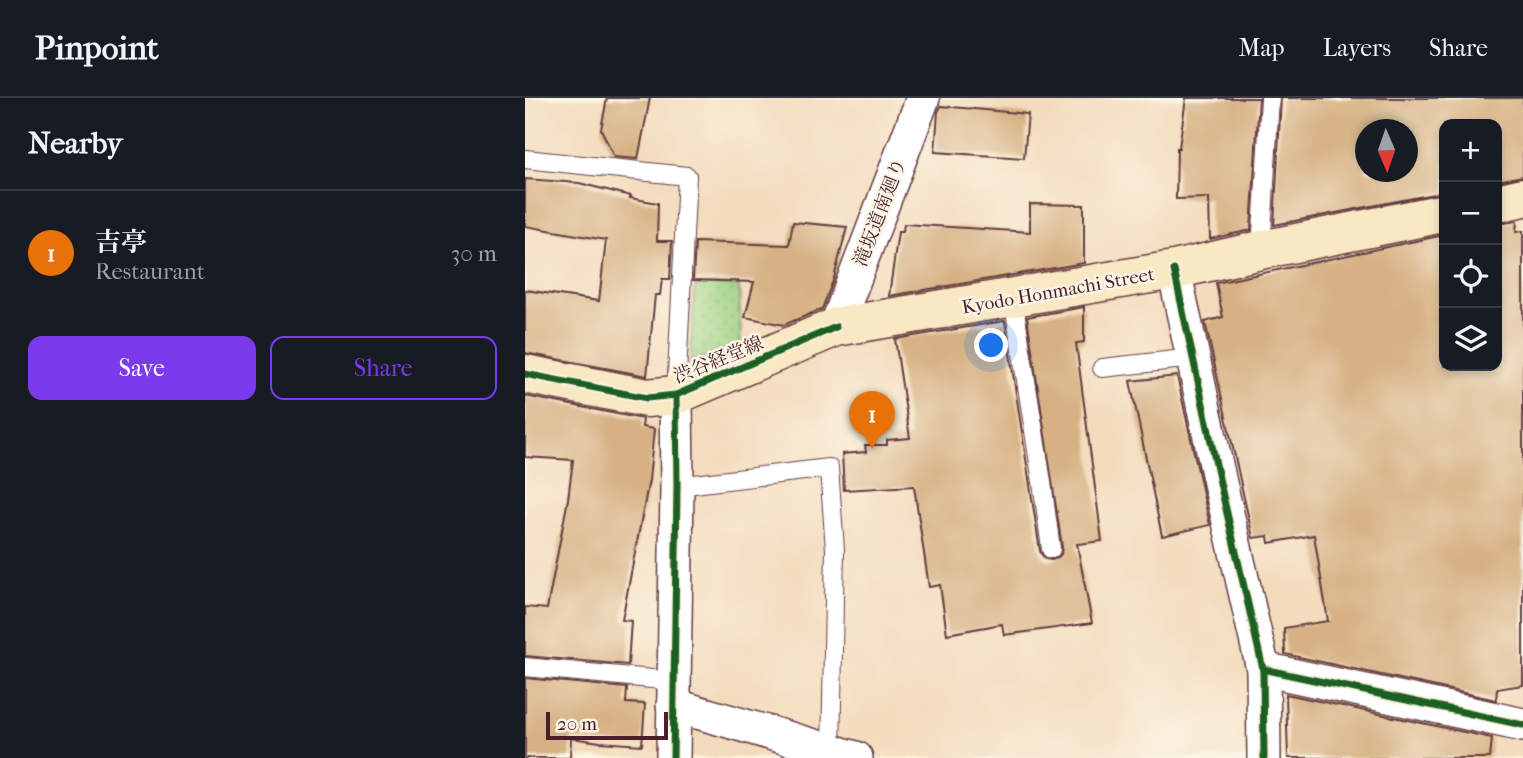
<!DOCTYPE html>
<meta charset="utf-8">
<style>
body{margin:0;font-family:"IM FELL French Canon","Noto Serif JP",serif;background:#242831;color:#f1f3f6}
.controls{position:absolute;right:21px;top:21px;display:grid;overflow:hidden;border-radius:14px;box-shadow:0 4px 10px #0003}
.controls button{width:63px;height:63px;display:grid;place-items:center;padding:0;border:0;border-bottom:2px solid #363941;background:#171b24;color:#f1f3f6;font:35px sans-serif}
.compass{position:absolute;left:830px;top:21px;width:63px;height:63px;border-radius:50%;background:#171b24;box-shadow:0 4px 10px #0003;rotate:178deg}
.scale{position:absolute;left:21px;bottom:18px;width:122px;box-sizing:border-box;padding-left:7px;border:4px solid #4a1f2b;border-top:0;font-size:19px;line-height:24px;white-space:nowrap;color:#4a1f2b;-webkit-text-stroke:5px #fcf5e5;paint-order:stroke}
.you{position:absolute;left:467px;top:248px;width:24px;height:24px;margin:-18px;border:5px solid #fff;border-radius:50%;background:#1a73e8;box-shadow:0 0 0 10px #1a73e833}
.badge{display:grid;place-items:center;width:46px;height:46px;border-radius:50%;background:#7c3aed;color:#fff;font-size:23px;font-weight:700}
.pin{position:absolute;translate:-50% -58px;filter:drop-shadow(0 2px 4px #0008)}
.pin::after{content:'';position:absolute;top:37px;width:24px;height:21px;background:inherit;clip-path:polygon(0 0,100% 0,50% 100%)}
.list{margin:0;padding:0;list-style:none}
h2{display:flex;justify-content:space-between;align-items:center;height:91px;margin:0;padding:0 28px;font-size:30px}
h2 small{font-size:23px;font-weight:400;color:#9ea1a6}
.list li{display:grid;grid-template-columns:46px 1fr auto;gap:21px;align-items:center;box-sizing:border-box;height:126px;padding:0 28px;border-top:2px solid #363941}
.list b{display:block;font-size:26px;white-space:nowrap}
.list p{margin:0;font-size:23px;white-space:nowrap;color:#9ea1a6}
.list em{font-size:23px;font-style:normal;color:#9ea1a6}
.actions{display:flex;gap:14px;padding:21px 28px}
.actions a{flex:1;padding:16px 0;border:2px solid #7c3aed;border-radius:14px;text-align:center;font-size:24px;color:#7c3aed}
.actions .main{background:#7c3aed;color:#fff}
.icon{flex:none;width:38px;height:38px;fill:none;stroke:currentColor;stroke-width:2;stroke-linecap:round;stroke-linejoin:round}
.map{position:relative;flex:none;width:998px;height:660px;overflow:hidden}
header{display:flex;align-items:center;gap:42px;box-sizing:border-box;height:98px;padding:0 35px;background:#171b24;border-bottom:2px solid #363941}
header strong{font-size:33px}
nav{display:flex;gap:38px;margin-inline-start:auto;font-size:24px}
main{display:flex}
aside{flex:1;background:#171b24}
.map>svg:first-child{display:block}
.grass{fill:url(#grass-dots);stroke:#737857;stroke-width:2}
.building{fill:#d6b183;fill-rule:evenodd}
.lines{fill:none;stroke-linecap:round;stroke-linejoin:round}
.lane-casing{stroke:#633b41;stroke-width:20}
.street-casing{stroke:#633b41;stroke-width:36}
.secondary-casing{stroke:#633b41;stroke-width:41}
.lane{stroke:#fff;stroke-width:18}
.street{stroke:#fff;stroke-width:33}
.secondary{stroke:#f8e8c3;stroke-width:38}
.cycleway-casing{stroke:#fcf5e5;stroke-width:11}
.cycleway{stroke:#1b5e20;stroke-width:7}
.labels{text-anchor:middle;stroke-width:5;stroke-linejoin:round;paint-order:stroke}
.street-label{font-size:19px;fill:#4a1f2b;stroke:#fcf5e5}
</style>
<header>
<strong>Pinpoint</strong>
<nav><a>Map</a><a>Layers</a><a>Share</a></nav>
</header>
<main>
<aside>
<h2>Nearby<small></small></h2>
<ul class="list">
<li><span class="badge" style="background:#e8710a">1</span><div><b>吉亭</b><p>Restaurant</p></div><em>30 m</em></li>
</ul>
<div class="actions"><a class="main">Save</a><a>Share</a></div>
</aside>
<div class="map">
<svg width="998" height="660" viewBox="0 0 998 660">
<defs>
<pattern id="grass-dots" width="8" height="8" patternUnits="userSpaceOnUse" patternTransform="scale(1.75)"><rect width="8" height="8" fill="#9cd283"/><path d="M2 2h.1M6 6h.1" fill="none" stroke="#88b471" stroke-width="1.8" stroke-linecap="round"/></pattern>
</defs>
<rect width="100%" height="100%" fill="#fcf5e5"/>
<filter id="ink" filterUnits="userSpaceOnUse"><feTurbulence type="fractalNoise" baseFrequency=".0143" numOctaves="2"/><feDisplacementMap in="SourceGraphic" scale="14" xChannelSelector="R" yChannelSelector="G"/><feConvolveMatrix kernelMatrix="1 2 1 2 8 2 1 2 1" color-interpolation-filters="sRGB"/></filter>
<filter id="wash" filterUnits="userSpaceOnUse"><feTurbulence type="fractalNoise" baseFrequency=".00686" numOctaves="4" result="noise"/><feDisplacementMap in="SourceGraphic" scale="28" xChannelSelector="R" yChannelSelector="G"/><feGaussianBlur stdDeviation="1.57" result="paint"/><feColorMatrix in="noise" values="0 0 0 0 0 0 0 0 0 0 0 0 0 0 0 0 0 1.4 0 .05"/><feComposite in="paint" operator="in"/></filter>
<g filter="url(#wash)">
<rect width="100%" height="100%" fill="#f3dcbd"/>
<polygon class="grass" points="170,187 214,187 216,246 165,265"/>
<g id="blocks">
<g class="building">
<polygon points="82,0 125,0 113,61 89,59 76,31"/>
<polygon points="661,0 734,0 726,132 685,141 684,100 651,101 652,50 654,50"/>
<path d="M756,0H998V78L972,83V26H919V94L749,127ZM841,32H883V74H841Z"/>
<polygon points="416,8 503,16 499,60 410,54 413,14"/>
<polygon points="0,81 54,85 106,98 105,100 133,105 132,143 147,143 145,181 137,181 135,197 130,197 122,278 0,255 0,192 74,203 81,142 0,128"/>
<polygon points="505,106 559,107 559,165 364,198 373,134 378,134 379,126 505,134"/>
<polygon points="992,123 991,134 998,133 998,587 972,591 971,602 760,556 759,530 803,523 789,437 744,445 743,438 728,440 680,224 698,219 691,185 919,137 919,268 972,268 972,126"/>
<polygon points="268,124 322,129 309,180 297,211 259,227 220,219 229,184 168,182 170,144 264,147"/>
<polygon points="559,209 559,244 551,245 577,443 552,446 567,525 479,537 477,526 422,536 415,487 404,489 389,388 319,392 317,356 341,354 340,347 362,347 362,342 385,340 370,241 480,223 515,453 517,457 521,461 527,462 532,460 536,456 537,449 502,219"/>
<polygon points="652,278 685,427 637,438 605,283"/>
<polygon points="0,298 118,321 117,329 129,331 124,382 97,522 106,523 103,567 0,558 0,509 22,511 43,401 48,362 0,359"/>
<polygon points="0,580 102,590 101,605 120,606 117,647 75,644 46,640 45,660 0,660"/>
<polygon points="761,596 967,640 965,660 763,660"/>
</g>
</g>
</g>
<g filter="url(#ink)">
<use href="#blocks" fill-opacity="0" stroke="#633b41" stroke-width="2"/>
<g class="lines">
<g class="lane-casing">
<g id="lane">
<polyline points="0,61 162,78 151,297"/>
<polyline points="736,152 745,0"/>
<polyline points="488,200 517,384 526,451"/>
<polyline points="577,270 668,260"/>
<polyline points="152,388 304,370 310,451 306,654"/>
<polyline points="0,569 148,583"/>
</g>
</g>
<g class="street-casing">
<g id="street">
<polyline points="649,172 695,385 738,571 739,660"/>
<polyline points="311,229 398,0"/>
<polyline points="738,571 998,627"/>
<polyline points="148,607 331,660"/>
<polyline points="148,660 152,388 151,297"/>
</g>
</g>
<g class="secondary-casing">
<g id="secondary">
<polyline points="972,105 998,99"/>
<polyline points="0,276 122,300 151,297 311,229 649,172 736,152 919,115"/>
</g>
</g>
<use href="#lane" class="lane"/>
<use href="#street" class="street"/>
<use href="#secondary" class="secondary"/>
<g class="cycleway-casing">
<g id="cycleway">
<polyline points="649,172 695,385 738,571 739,660"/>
<polyline points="0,276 122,300 151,297 311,229"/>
<polyline points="738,571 998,627"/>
<polyline points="148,660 152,388 151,297"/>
</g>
</g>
<use href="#cycleway" class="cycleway"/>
</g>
</g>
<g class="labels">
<g class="street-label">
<text transform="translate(354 114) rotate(-69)" y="7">滝坂道南廻り</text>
<text transform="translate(533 192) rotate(-10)" y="7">Kyodo Honmachi Street</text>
<text transform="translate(193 261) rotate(-22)" y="7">渋谷経堂線</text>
</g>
</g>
</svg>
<div class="controls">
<button>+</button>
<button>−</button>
<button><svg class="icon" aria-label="locate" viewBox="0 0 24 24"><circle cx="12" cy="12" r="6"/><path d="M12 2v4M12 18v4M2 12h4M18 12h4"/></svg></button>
<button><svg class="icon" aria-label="layers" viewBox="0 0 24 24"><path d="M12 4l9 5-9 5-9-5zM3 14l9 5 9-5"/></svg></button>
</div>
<svg class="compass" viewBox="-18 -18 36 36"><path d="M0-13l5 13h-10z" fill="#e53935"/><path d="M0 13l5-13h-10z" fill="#9ea1a6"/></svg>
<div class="scale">20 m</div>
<div class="you"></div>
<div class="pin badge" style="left:347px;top:351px;background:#e8710a">1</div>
</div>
</main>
